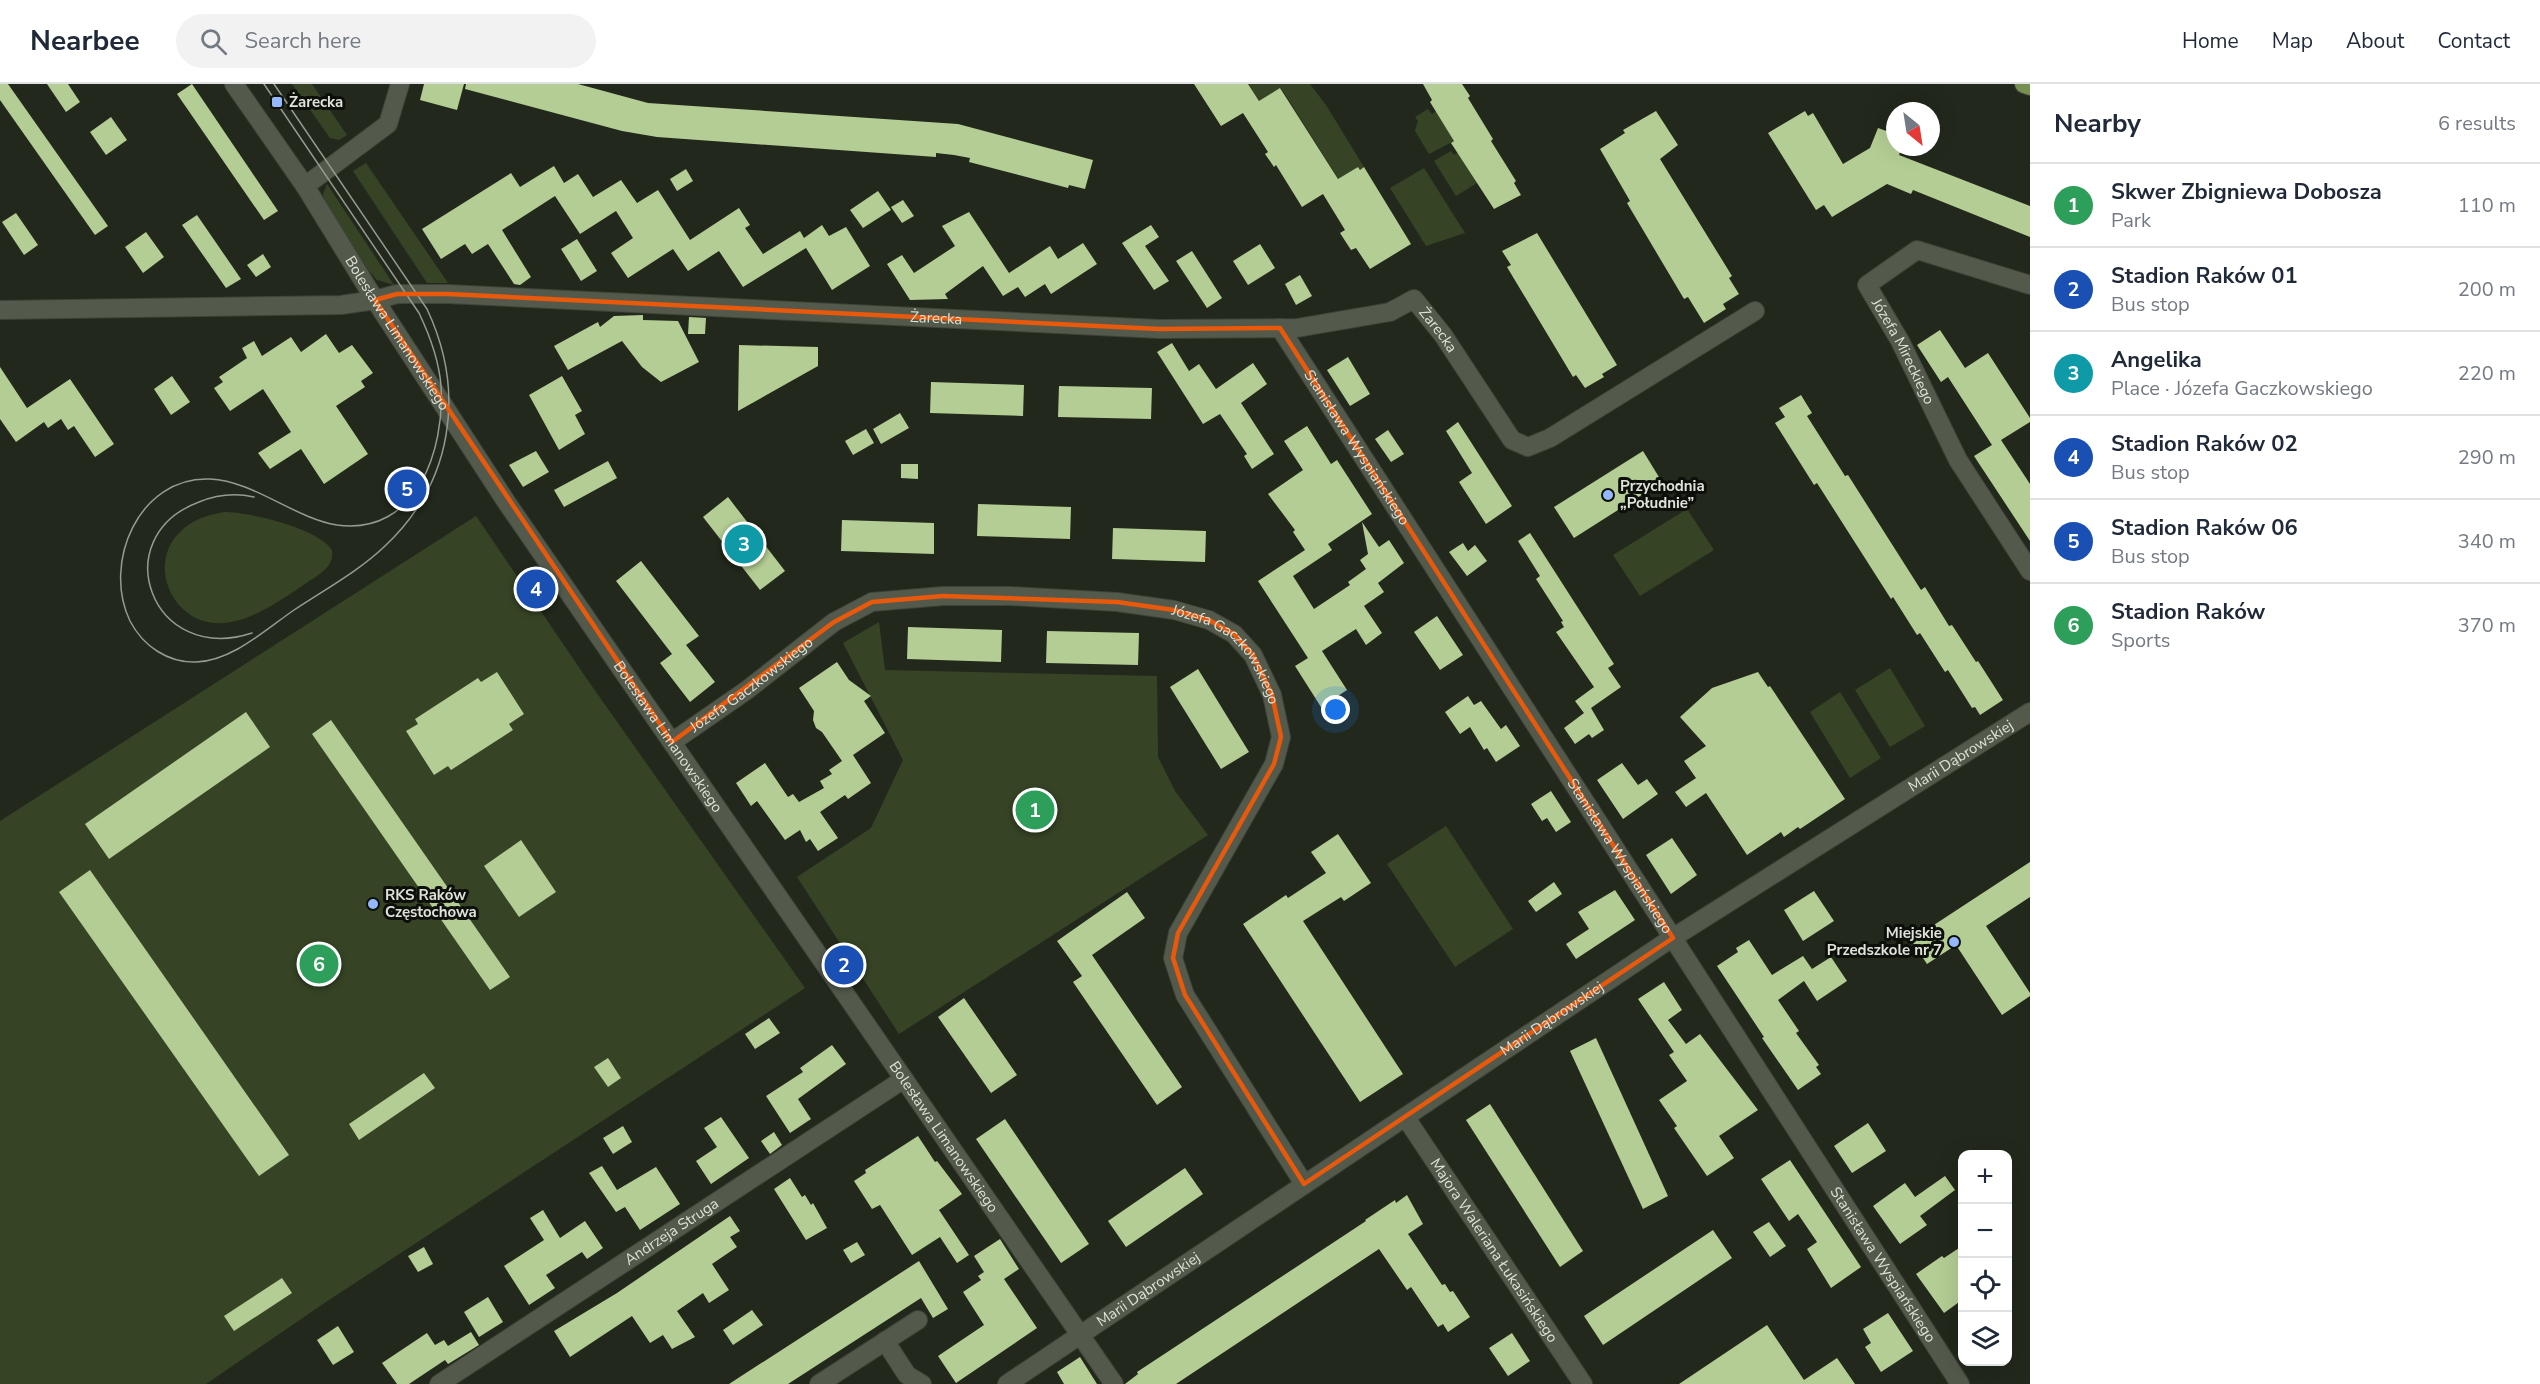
<!DOCTYPE html>
<meta charset="utf-8">
<style>
body{margin:0;font-family:"Nunito Sans",sans-serif;background:#f2f2f3;color:#1f2937}
.controls{position:absolute;right:18px;bottom:18px;display:grid;overflow:hidden;border-radius:12px;box-shadow:0 6px 24px #0002}
.controls button{width:54px;height:54px;display:grid;place-items:center;padding:0;border:0;border-bottom:2px solid #e0e1e3;background:#fff;color:#1f2937;font:30px sans-serif}
.compass{position:absolute;left:1886px;top:18px;width:54px;height:54px;border-radius:50%;background:#fff;box-shadow:0 6px 24px #0002;rotate:150deg}
.you{position:absolute;left:1336px;top:626px;width:21px;height:21px;margin:-15px;border:4px solid #fff;border-radius:50%;background:#1a73e8;box-shadow:0 0 0 9px #1a73e833}
.badge{display:grid;place-items:center;width:39px;height:39px;border-radius:50%;background:#d93025;color:#fff;font-size:20px;font-weight:700}
.pin{position:absolute;translate:-50% -50%;border:3px solid #fff;box-shadow:0 2px 6px #0006}
.list{margin:0;padding:0;list-style:none}
h2{display:flex;justify-content:space-between;align-items:center;height:78px;margin:0;padding:0 24px;font-size:26px}
h2 small{font-size:20px;font-weight:400;color:#747a83}
.list li{display:grid;grid-template-columns:39px 1fr auto;gap:18px;align-items:center;box-sizing:border-box;height:84px;padding:0 24px;border-top:2px solid #e0e1e3}
.list b{display:block;font-size:22px;white-space:nowrap}
.list p{margin:0;font-size:20px;white-space:nowrap;color:#747a83}
.list em{font-size:20px;font-style:normal;color:#747a83}
.icon{flex:none;width:33px;height:33px;fill:none;stroke:currentColor;stroke-width:2;stroke-linecap:round;stroke-linejoin:round}
.map{position:relative;flex:none;width:2030px;height:1300px;overflow:hidden}
header{display:flex;align-items:center;gap:36px;box-sizing:border-box;height:84px;padding:0 30px;background:#fff;border-bottom:2px solid #e0e1e3}
header strong{font-size:28px}
nav{display:flex;gap:33px;margin-inline-start:auto;font-size:21px}
.search{width:420px;height:54px;background:#f2f2f3;display:flex;align-items:center;gap:15px;box-sizing:border-box;padding:0 21px;border-radius:33px;color:#747a83;font-size:22px}
main{display:flex}
aside{flex:1;background:#fff}
.map>svg:first-child{display:block}
.green{fill:#364425}
.building{fill:#b3cd94}
.lines{fill:none;stroke-linecap:round;stroke-linejoin:round}
.minor-casing{stroke:#3e4339;stroke-width:20}
.major-casing{stroke:#3e4339;stroke-width:20}
.minor{stroke:#535a4c;stroke-width:18}
.major{stroke:#759050;stroke-width:18}
.tram{stroke:#969b91;stroke-width:1.5}
.marked{fill:none;stroke:#e8590c;stroke-width:4.5;stroke-linejoin:round}
.poi-dot{fill:#95b7fd;stroke:#0d100a;stroke-width:2}
.labels{text-anchor:middle;stroke-width:6;stroke-linejoin:round;paint-order:stroke}
.poi-label{font-size:15px;font-weight:bold;fill:#dee2d9;stroke:#0d100a;text-anchor:start}
.street-label{font-size:15px;fill:#dee2d9;stroke:#0d100a}
</style>
<header>
<strong>Nearbee</strong>
<div class="search"><svg class="icon" aria-label="search" viewBox="0 0 24 24"><circle cx="10" cy="10" r="6"/><path d="M15 15l6 6"/></svg>Search here</div>
<nav><a>Home</a><a>Map</a><a>About</a><a>Contact</a></nav>
</header>
<main>
<div class="map">
<svg width="2030" height="1300" viewBox="0 0 2030 1300">
<rect width="100%" height="100%" fill="#22281b"/>
<g class="green">
<polygon points="292,0 312,0 347,51 339,56 330,54"/>
<polygon points="1248,0 1310,0 1326,21 1364,83 1360,86 1358,83 1341,99 1281,4 1260,18"/>
<polygon points="1428,25 1432,30 1438,26 1454,57 1429,70 1415,47 1418,37 1415,33"/>
<polygon points="1451,67 1454,71 1460,67 1477,99 1456,112 1434,77"/>
<polygon points="366,79 448,199 427,199 353,87"/>
<polygon points="1424,84 1465,149 1426,162 1390,104"/>
<polygon points="327,100 394,201 377,196 369,187 325,119 323,110"/>
<polygon points="1687,425 1714,466 1640,512 1613,471"/>
<path d="M224,428C249,428 318,444 332,466C335,485 315,492 302,502C279,517 252,537 223,539C174,543 144,480 182,446C193,435 209,431 224,428Z"/>
<polygon points="476,432 589,598 805,904 326,1218 206,1300 0,1300 0,737"/>
<polygon points="879,538 885,586 1157,592 1158,673 1175,707 1208,751 899,950 797,793 871,744 903,676 843,559"/>
<polygon points="1890,584 1925,642 1890,663 1855,606"/>
<polygon points="1840,608 1881,674 1850,694 1810,628"/>
<polygon points="1446,742 1513,845 1455,883 1387,780"/>
</g>
<g class="building">
<polygon points="0,0 8,0 108,142 95,151 0,16"/>
<polygon points="47,0 68,0 80,18 66,28"/>
<polygon points="192,0 278,127 264,136 177,10"/>
<polygon points="424,0 464,0 457,26 420,16"/>
<polygon points="466,0 578,0 648,19 958,40 1093,76 1085,105 1069,101 1068,104 969,78 970,74 954,71 936,69 936,73 657,53 622,47 465,5"/>
<polygon points="1194,0 1248,0 1259,17 1280,4 1338,95 1358,83 1360,86 1364,83 1411,160 1370,185 1356,164 1351,166 1340,149 1345,146 1323,110 1302,123 1276,81 1274,83 1265,70 1268,68 1243,29 1221,42"/>
<polygon points="1423,0 1462,0 1470,12 1468,14 1493,55 1491,57 1516,97 1514,99 1521,111 1494,125 1451,59 1454,57 1430,18 1432,16"/>
<polygon points="1656,27 1678,61 1660,75 1732,192 1729,194 1739,210 1723,220 1726,225 1704,239 1688,213 1684,215 1627,119 1630,117 1600,65 1625,49 1623,46"/>
<polygon points="1805,27 1808,32 1813,29 1843,80 1870,64 1878,44 1895,50 1895,63 1902,63 1899,71 2030,122 2030,153 1913,106 1911,110 1887,100 1832,133 1824,121 1816,126 1768,49"/>
<polygon points="111,33 127,56 106,71 90,48"/>
<polygon points="554,82 564,99 578,90 593,113 621,96 637,119 658,106 690,156 739,124 750,141 745,144 763,170 800,147 804,154 822,141 829,152 846,143 870,182 832,206 806,164 743,203 719,167 688,187 673,165 628,194 611,169 633,154 616,127 580,150 555,112 502,146 531,193 520,201 514,200 488,160 472,170 465,160 441,175 422,145 511,89 520,103"/>
<polygon points="686,85 693,97 677,107 670,95"/>
<polygon points="878,107 891,126 863,144 850,126"/>
<polygon points="903,116 914,132 902,139 891,123"/>
<polygon points="969,128 1009,189 1050,162 1058,175 1083,159 1097,180 1051,210 1045,200 1025,213 1018,203 1003,212 983,182 945,210 948,215 910,216 887,180 902,171 914,189 955,162 942,142"/>
<polygon points="16,129 38,161 24,171 2,138"/>
<polygon points="197,131 241,195 226,204 182,141"/>
<polygon points="1151,141 1159,153 1145,162 1169,197 1154,206 1122,159"/>
<polygon points="146,148 164,173 143,189 125,163"/>
<polygon points="1537,149 1617,281 1602,290 1604,293 1585,304 1576,291 1573,293 1507,183 1511,181 1502,167"/>
<polygon points="577,155 597,187 581,197 561,165"/>
<polygon points="1260,160 1275,184 1248,201 1233,177"/>
<polygon points="1192,167 1222,214 1207,224 1176,177"/>
<polygon points="263,170 271,183 256,193 247,181"/>
<polygon points="1300,191 1312,212 1296,221 1285,200"/>
<polygon points="643,231 643,236 678,237 699,278 661,298 642,283 622,257 568,286 554,262 598,238 600,243 614,232"/>
<polygon points="689,233 706,234 705,250 688,250"/>
<polygon points="1940,246 1965,284 1988,269 2030,334 2030,338 2001,356 2030,400 2030,457 1974,372 1992,361 1948,293 1941,298 1917,261"/>
<polygon points="326,250 339,269 352,261 373,289 361,297 365,303 336,322 368,370 324,400 301,365 270,385 258,369 291,348 263,305 230,327 214,304 223,298 219,293 247,274 242,264 254,257 262,272 291,253 301,268"/>
<polygon points="1172,259 1189,287 1199,280 1216,305 1253,279 1267,300 1241,319 1274,370 1252,385 1244,372 1247,370 1220,330 1203,340 1157,268"/>
<polygon points="739,261 818,263 818,282 738,327"/>
<polygon points="1348,273 1370,310 1350,322 1327,286"/>
<polygon points="0,283 27,324 70,295 114,360 95,373 74,342 68,346 61,335 48,344 44,338 16,358 0,335"/>
<polygon points="172,292 190,318 171,331 154,305"/>
<polygon points="562,292 582,327 575,331 585,350 559,366 529,311"/>
<polygon points="931,298 1024,301 1023,332 930,329"/>
<polygon points="1059,302 1152,304 1151,335 1058,333"/>
<polygon points="1801,311 1812,329 1807,332 1845,392 1848,391 1921,506 1925,503 1949,542 1952,541 1976,578 1978,577 2003,616 1980,631 1975,623 1972,624 1948,586 1945,588 1920,549 1917,551 1893,513 1891,515 1817,399 1814,401 1775,339 1785,333 1779,324"/>
<polygon points="900,329 909,344 881,360 873,345"/>
<polygon points="1458,338 1512,422 1486,440 1459,398 1472,389 1446,347"/>
<polygon points="1307,342 1331,380 1337,376 1372,430 1328,460 1332,466 1293,492 1314,525 1350,501 1348,498 1366,485 1360,476 1368,470 1362,438 1379,463 1389,456 1404,479 1378,499 1384,508 1364,522 1382,549 1366,561 1356,545 1322,567 1347,606 1321,623 1295,582 1308,574 1258,497 1305,466 1293,448 1295,446 1268,410 1303,386 1284,357"/>
<polygon points="866,345 874,359 853,371 845,357"/>
<polygon points="1388,346 1404,370 1391,378 1375,355"/>
<polygon points="536,367 549,388 523,403 509,381"/>
<polygon points="1643,367 1662,398 1574,454 1554,423"/>
<polygon points="608,377 617,394 564,423 554,406"/>
<polygon points="901,380 918,380 918,395 901,394"/>
<polygon points="728,413 785,487 760,506 703,433"/>
<polygon points="978,420 1071,423 1070,455 977,452"/>
<polygon points="842,436 934,439 934,470 841,467"/>
<polygon points="1113,444 1206,447 1205,478 1112,475"/>
<polygon points="1530,449 1614,580 1608,584 1621,603 1591,624 1604,646 1592,654 1589,650 1575,660 1564,644 1584,629 1575,617 1594,603 1556,548 1564,543 1561,538 1563,537 1536,495 1540,492 1518,457"/>
<polygon points="1463,459 1468,467 1475,461 1487,477 1467,492 1449,468"/>
<polygon points="641,477 699,552 686,561 715,598 690,618 660,579 672,570 616,497"/>
<polygon points="1437,532 1463,571 1440,586 1414,548"/>
<polygon points="908,543 1002,546 1001,578 907,575"/>
<polygon points="1047,547 1139,549 1138,581 1046,579"/>
<polygon points="837,578 849,596 871,612 864,617 885,649 853,671 871,699 848,715 845,711 820,728 838,754 818,767 810,755 806,758 800,746 785,756 757,717 751,722 736,699 765,679 788,713 793,710 799,718 824,704 820,697 832,690 829,686 842,677 822,648 816,644 813,636 814,627 799,604"/>
<polygon points="1198,585 1249,668 1221,685 1170,603"/>
<polygon points="497,588 524,630 509,640 513,646 451,686 448,682 434,691 406,647 418,640 415,635 478,594 481,598"/>
<polygon points="1758,588 1768,603 1770,602 1845,715 1800,745 1798,743 1784,753 1781,748 1747,771 1706,709 1686,723 1675,708 1696,694 1684,677 1706,662 1680,633 1712,604"/>
<polygon points="1468,612 1474,621 1481,617 1501,645 1506,641 1520,662 1496,678 1487,664 1484,666 1470,643 1460,650 1445,628"/>
<polygon points="246,628 270,663 109,775 85,740"/>
<polygon points="331,636 510,893 490,906 312,650"/>
<polygon points="1622,679 1638,701 1647,695 1658,710 1623,735 1597,696"/>
<polygon points="1551,707 1571,738 1556,748 1547,734 1542,737 1531,720"/>
<polygon points="1338,750 1371,799 1344,817 1341,813 1303,837 1403,990 1360,1018 1243,840 1286,811 1288,814 1326,789 1311,768"/>
<polygon points="1672,754 1697,791 1671,810 1646,771"/>
<polygon points="521,756 556,808 519,833 484,782"/>
<polygon points="2030,778 2030,813 1986,842 2030,909 2030,912 2002,931 1956,861 1927,880 1911,856"/>
<polygon points="90,786 289,1071 259,1092 59,808"/>
<polygon points="1554,798 1562,810 1536,828 1528,817"/>
<polygon points="1615,806 1635,836 1576,875 1566,860 1589,845 1578,828"/>
<polygon points="1814,807 1834,837 1803,857 1784,826"/>
<polygon points="1127,808 1145,834 1092,871 1182,1003 1157,1021 1073,898 1082,892 1057,857"/>
<polygon points="1749,856 1772,891 1803,872 1812,885 1831,873 1847,897 1817,917 1804,897 1778,916 1799,947 1796,949 1819,981 1816,983 1821,990 1798,1006 1762,954 1764,953 1717,882 1738,868 1736,864"/>
<polygon points="1664,898 1682,926 1668,936 1686,960 1700,950 1758,1026 1719,1052 1734,1074 1707,1092 1674,1044 1677,1042 1659,1016 1687,997 1669,971 1674,968 1638,915"/>
<polygon points="964,914 1017,991 991,1009 938,933"/>
<polygon points="769,934 780,949 755,965 745,950"/>
<polygon points="1596,954 1668,1112 1643,1125 1570,967"/>
<polygon points="832,961 846,980 798,1015 811,1035 790,1049 766,1012 803,988 800,984"/>
<polygon points="608,974 621,994 608,1003 594,983"/>
<polygon points="424,989 435,1004 359,1056 349,1040"/>
<polygon points="1490,1020 1583,1167 1560,1183 1466,1036"/>
<polygon points="721,1033 749,1074 711,1100 696,1077 717,1063 704,1044"/>
<polygon points="1005,1035 1089,1160 1061,1179 976,1055"/>
<polygon points="1868,1039 1886,1067 1852,1089 1834,1062"/>
<polygon points="623,1042 632,1058 613,1070 603,1054"/>
<polygon points="774,1048 782,1061 770,1070 761,1057"/>
<polygon points="918,1052 935,1078 937,1077 962,1110 939,1126 969,1171 957,1179 940,1153 912,1171 880,1121 872,1125 854,1097 866,1089 865,1086"/>
<polygon points="1790,1076 1861,1183 1831,1204 1807,1165 1817,1158 1798,1130 1789,1137 1761,1095"/>
<polygon points="602,1082 617,1106 656,1083 680,1120 640,1146 625,1123 616,1128 589,1089"/>
<polygon points="1185,1084 1203,1110 1126,1163 1108,1137"/>
<polygon points="1945,1092 1955,1106 1920,1132 1927,1141 1900,1160 1873,1122 1905,1099 1915,1113"/>
<polygon points="790,1094 802,1113 805,1111 811,1121 813,1119 827,1144 806,1156 774,1105"/>
<polygon points="1407,1111 1423,1140 1408,1150 1442,1201 1445,1200 1450,1208 1453,1207 1470,1233 1448,1248 1443,1240 1438,1243 1411,1203 1407,1206 1379,1165 1176,1300 1125,1300 1138,1290 1137,1288 1366,1137 1365,1136 1395,1116 1396,1119"/>
<polygon points="543,1126 560,1154 585,1137 603,1164 587,1175 582,1168 546,1191 555,1204 529,1221 504,1182 544,1156 530,1134"/>
<polygon points="730,1132 740,1147 730,1153 737,1163 712,1180 729,1206 709,1219 703,1209 677,1227 695,1253 672,1265 663,1251 650,1259 632,1232 570,1273 554,1247 617,1209"/>
<polygon points="1769,1138 1786,1162 1770,1173 1753,1148"/>
<polygon points="1713,1146 1732,1174 1603,1261 1584,1232"/>
<polygon points="1000,1155 1019,1185 1004,1195 1037,1244 956,1299 938,1272 984,1241 963,1208 981,1196 978,1192 984,1188 974,1172"/>
<polygon points="857,1158 865,1171 851,1179 843,1166"/>
<polygon points="1962,1162 1962,1216 1944,1229 1916,1190 1942,1172 1944,1174"/>
<polygon points="424,1163 433,1180 418,1188 408,1172"/>
<polygon points="919,1177 948,1225 933,1234 921,1214 788,1300 729,1300"/>
<polygon points="282,1194 292,1209 234,1247 224,1232"/>
<polygon points="488,1213 503,1238 479,1253 464,1228"/>
<polygon points="752,1226 763,1241 733,1261 723,1246"/>
<polygon points="1888,1229 1913,1267 1881,1288 1865,1263 1871,1259 1863,1245"/>
<polygon points="1767,1241 1804,1296 1837,1274 1855,1300 1679,1300"/>
<polygon points="338,1242 354,1268 333,1281 317,1256"/>
<polygon points="471,1248 479,1261 448,1280 445,1276 409,1300 397,1300 382,1279 427,1249 435,1261 444,1256 448,1262"/>
<polygon points="1512,1249 1530,1277 1508,1292 1489,1264"/>
<polygon points="1080,1273 1097,1300 1064,1300 1057,1288"/>
</g>
<g class="lines">
<g class="minor-casing">
<g id="minor">
<path id="s1" d="M234,0L305,102L375,216L507,419L1114,1300"/>
<polyline points="305,102 388,40 400,0"/>
<path id="s2" d="M2030,201L1917,166L1867,201L1900,257L1958,376L2030,487"/>
<path id="s3" d="M0,226L341,221L375,216L397,210H448L1159,245L1297,244L1390,228L1414,215L1443,251L1512,356L1528,363L1550,354L1755,227"/>
<path id="s4" d="M1280,244L1960,1300"/>
<path id="s5" d="M672,658L747,606L834,538L872,518L943,512H1010L1117,518L1174,526L1209,536L1234,550L1253,571L1272,611L1281,653L1274,680L1178,849L1173,874L1185,911L1304,1100"/>
<path id="s6" d="M1406,1034L1583,1300"/>
<polyline points="885,1257 907,1291 922,1300"/>
<path id="s7" d="M439,1300L904,995"/>
<polyline points="819,1300 918,1236"/>
<path id="s8" d="M1007,1300L1663,860L2030,628"/>
</g>
</g>
<g class="major-casing">
<polyline id="major" points="2024,0 2030,2"/>
</g>
<use href="#minor" class="minor"/>
<use href="#major" class="major"/>
<g class="tram">
<path d="M264,0L419,229C430,252 439,276 441,302C445,365 417,452 337,441C294,434 254,397 210,395C139,392 102,479 130,537C143,562 168,579 196,578C232,577 265,546 294,526C324,506 359,487 385,462C453,398 466,308 427,225L274,0"/>
<path d="M252,549C151,582 105,453 199,418C216,411 236,409 254,413"/>
</g>
</g>
<path class="marked" d="M397,210H448L1159,245L1280,244L1673,854L1304,1100L1185,911L1173,874L1178,849L1274,680L1281,653L1272,611L1253,571L1234,550L1209,536L1174,526L1117,518L943,512L872,518L834,538L672,658L375,216Z"/>
<g class="poi-dot">
<rect x="271" y="12" width="12" height="12" rx="3"/>
<circle cx="1608" cy="411" r="6"/>
<circle cx="373" cy="820" r="6"/>
<circle cx="1954" cy="858" r="6"/>
</g>
<g class="labels">
<g class="poi-label">
<text x="289" y="23">Żarecka</text>
<text x="1620" y="407">Przychodnia<tspan x="1620" dy="17">„Południe”</tspan></text>
<text x="385" y="816">RKS Raków<tspan x="385" dy="17">Częstochowa</tspan></text>
<text x="1942" y="854" text-anchor="end">Miejskie<tspan x="1942" dy="17">Przedszkole nr 7</tspan></text>
</g>
<g class="street-label">
<text dy="5" stroke="none"><textPath href="#s3" startOffset="938">Żarecka</textPath></text>
<text dy="5" stroke="none"><textPath href="#s3" startOffset="1460">Żarecka</textPath></text>
<text dy="5" stroke="none"><textPath href="#s1" startOffset="298">Bolesława Limanowskiego</textPath></text>
<text dy="5" stroke="none"><textPath href="#s2" startOffset="255">Józefa Mireckiego</textPath></text>
<text dy="5" stroke="none"><textPath href="#s4" startOffset="142">Stanisława Wyspiańskiego</textPath></text>
<text dy="5" stroke="none"><textPath href="#s5" startOffset="620">Józefa Gaczkowskiego</textPath></text>
<text dy="5" stroke="none"><textPath href="#s5" startOffset="98">Józefa Gaczkowskiego</textPath></text>
<text dy="5" stroke="none"><textPath href="#s1" startOffset="784">Bolesława Limanowskiego</textPath></text>
<text dy="5" stroke="none"><textPath href="#s8" startOffset="1142">Marii Dąbrowskiej</textPath></text>
<text dy="5" stroke="none"><textPath href="#s4" startOffset="628">Stanisława Wyspiańskiego</textPath></text>
<text dy="5" stroke="none"><textPath href="#s8" startOffset="656">Marii Dąbrowskiej</textPath></text>
<text dy="5" stroke="none"><textPath href="#s1" startOffset="1270">Bolesława Limanowskiego</textPath></text>
<text dy="5" stroke="none"><textPath href="#s7" startOffset="278">Andrzeja Struga</textPath></text>
<text dy="5" stroke="none"><textPath href="#s6" startOffset="159">Majora Waleriana Łukasińskiego</textPath></text>
<text dy="5" stroke="none"><textPath href="#s4" startOffset="1114">Stanisława Wyspiańskiego</textPath></text>
<text dy="5" stroke="none"><textPath href="#s8" startOffset="170">Marii Dąbrowskiej</textPath></text>
</g>
</g>
</svg>
<div class="controls">
<button>+</button>
<button>−</button>
<button><svg class="icon" aria-label="locate" viewBox="0 0 24 24"><circle cx="12" cy="12" r="6"/><path d="M12 2v4M12 18v4M2 12h4M18 12h4"/></svg></button>
<button><svg class="icon" aria-label="layers" viewBox="0 0 24 24"><path d="M12 4l9 5-9 5-9-5zM3 14l9 5 9-5"/></svg></button>
</div>
<svg class="compass" viewBox="-18 -18 36 36"><path d="M0-13l5 13h-10z" fill="#e53935"/><path d="M0 13l5-13h-10z" fill="#747a83"/></svg>
<div class="you"></div>
<div class="pin badge" style="left:1035px;top:726px;background:#2e9e5b">1</div>
<div class="pin badge" style="left:844px;top:881px;background:#1a4fb4">2</div>
<div class="pin badge" style="left:744px;top:460px;background:#0f9aa8">3</div>
<div class="pin badge" style="left:536px;top:505px;background:#1a4fb4">4</div>
<div class="pin badge" style="left:407px;top:405px;background:#1a4fb4">5</div>
<div class="pin badge" style="left:319px;top:880px;background:#2e9e5b">6</div>
</div>
<aside>
<h2>Nearby<small>6 results</small></h2>
<ul class="list">
<li><span class="badge" style="background:#2e9e5b">1</span><div><b>Skwer Zbigniewa Dobosza</b><p>Park</p></div><em>110 m</em></li>
<li><span class="badge" style="background:#1a4fb4">2</span><div><b>Stadion Raków 01</b><p>Bus stop</p></div><em>200 m</em></li>
<li><span class="badge" style="background:#0f9aa8">3</span><div><b>Angelika</b><p>Place · Józefa Gaczkowskiego</p></div><em>220 m</em></li>
<li><span class="badge" style="background:#1a4fb4">4</span><div><b>Stadion Raków 02</b><p>Bus stop</p></div><em>290 m</em></li>
<li><span class="badge" style="background:#1a4fb4">5</span><div><b>Stadion Raków 06</b><p>Bus stop</p></div><em>340 m</em></li>
<li><span class="badge" style="background:#2e9e5b">6</span><div><b>Stadion Raków</b><p>Sports</p></div><em>370 m</em></li>
</ul>
</aside>
</main>
